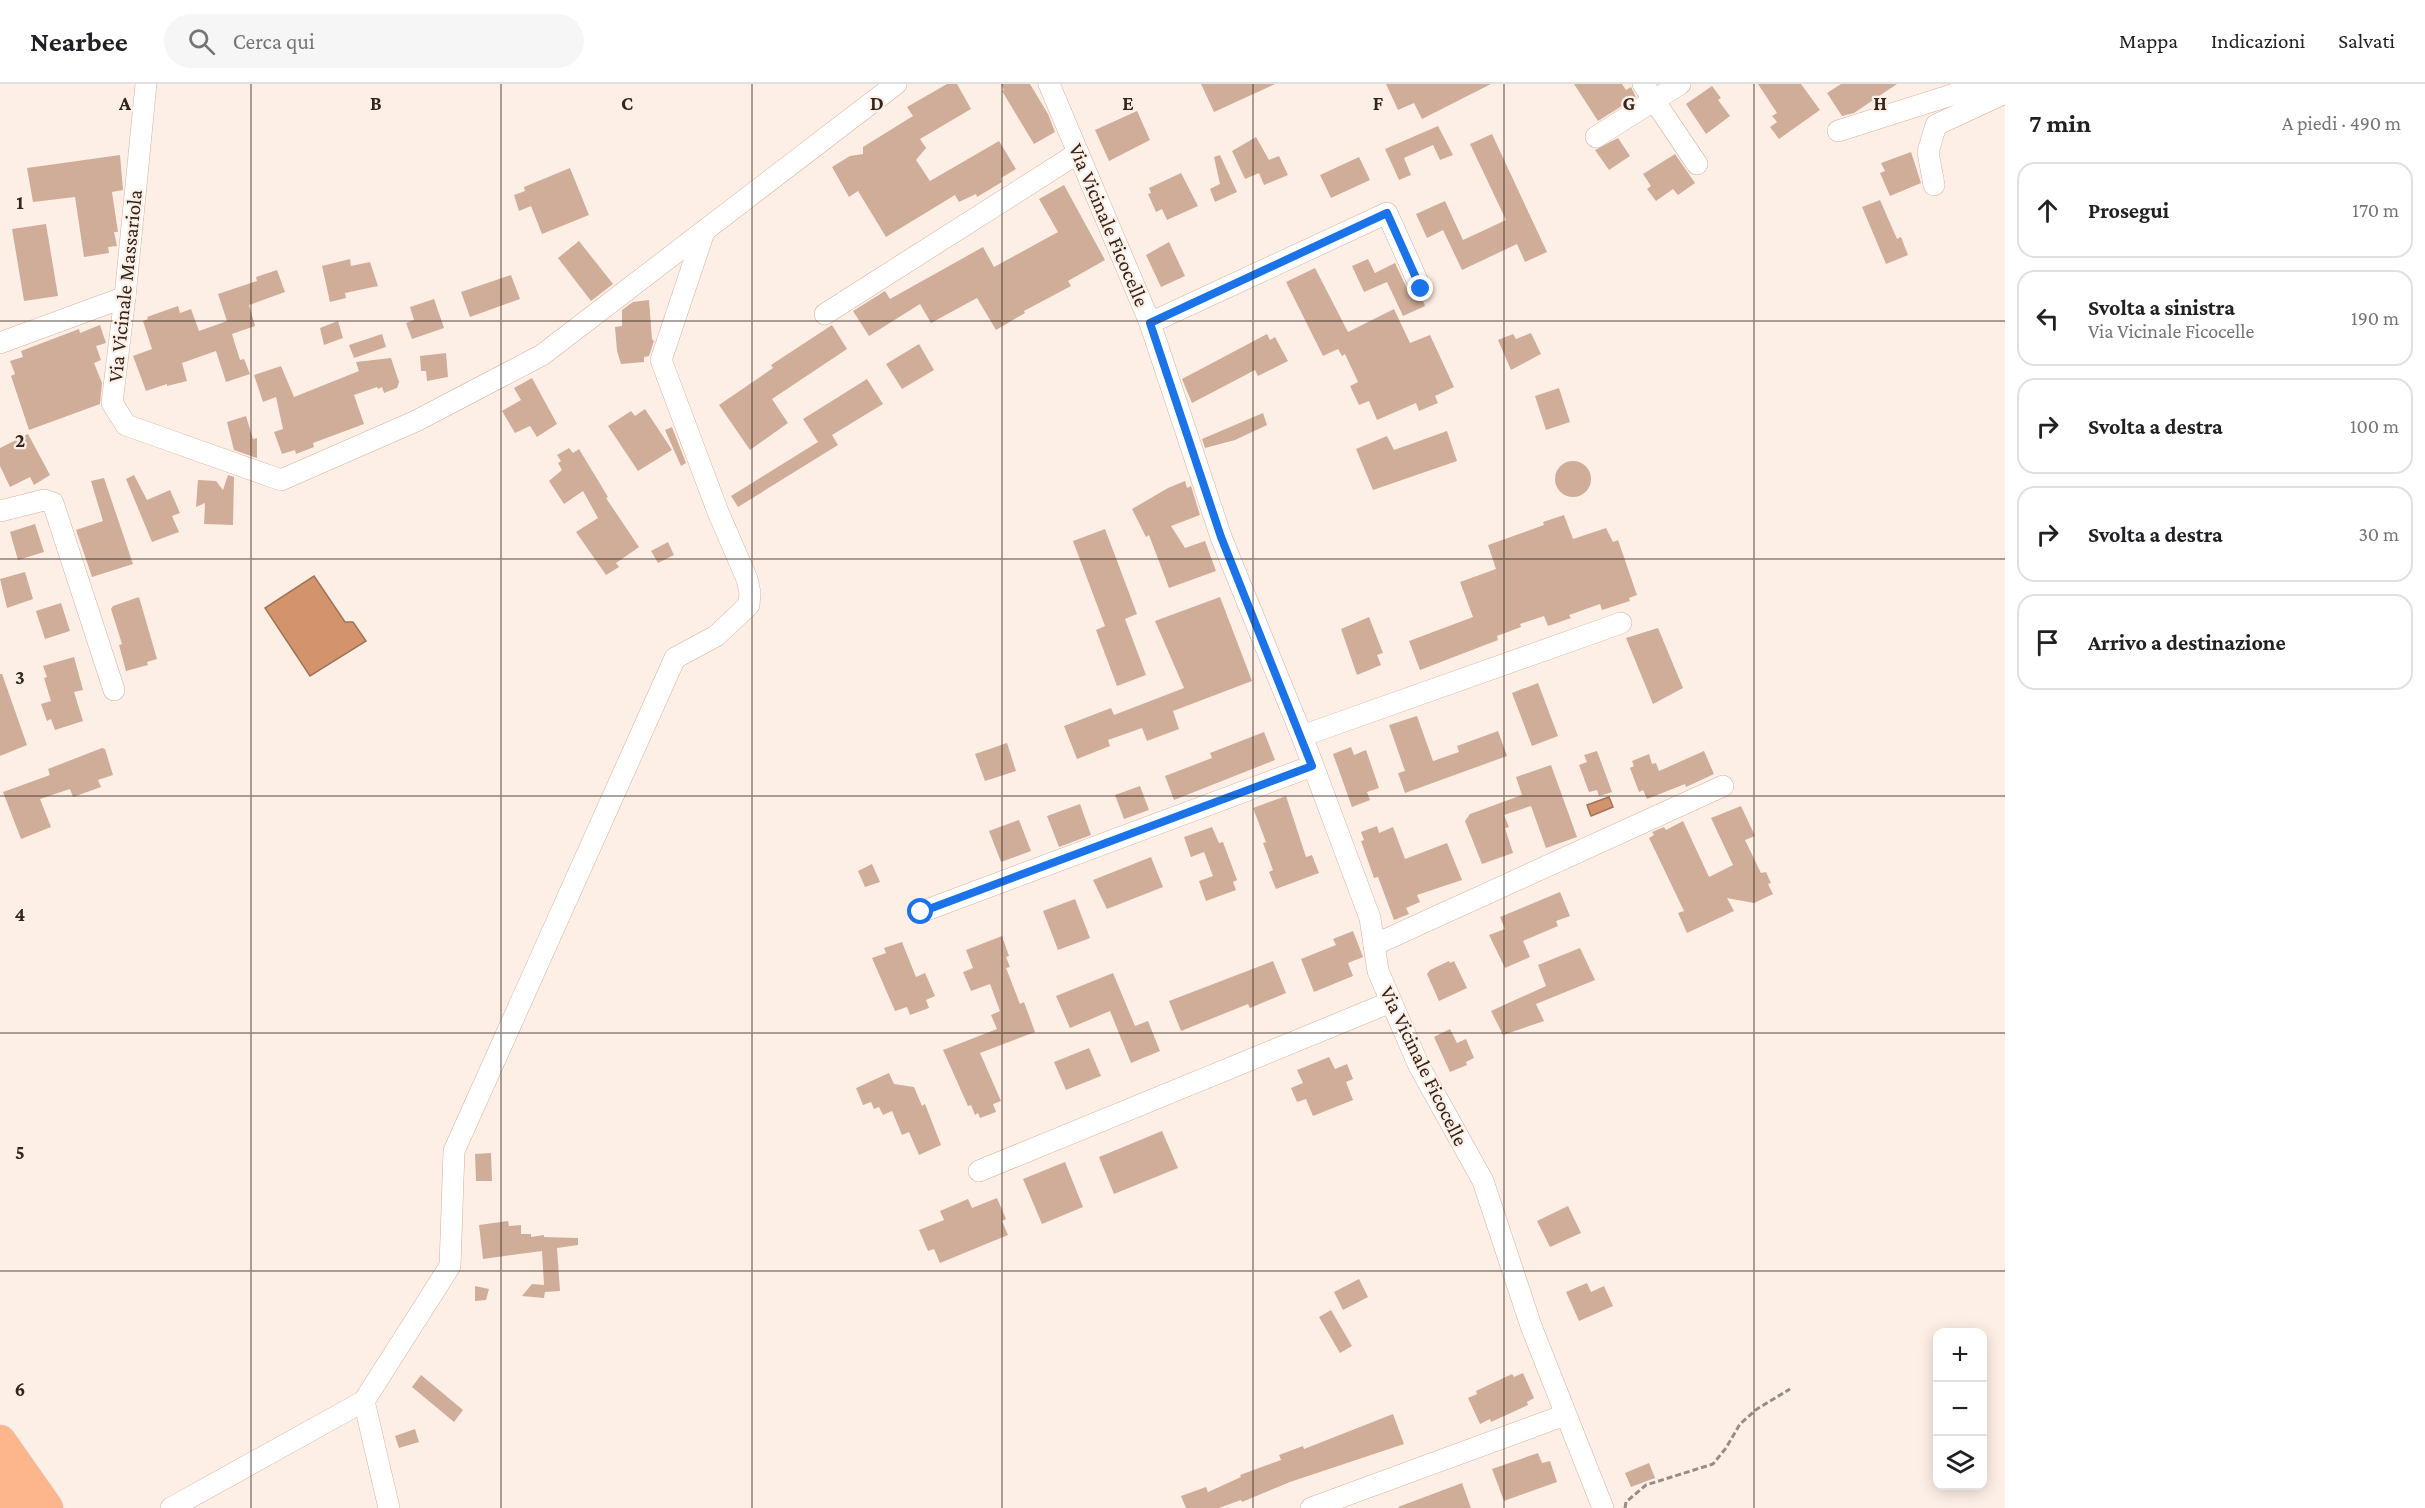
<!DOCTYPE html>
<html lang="it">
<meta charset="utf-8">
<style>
body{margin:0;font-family:"Crimson Pro",serif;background:#f6f6f6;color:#202124}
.controls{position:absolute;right:18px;bottom:18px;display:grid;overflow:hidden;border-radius:12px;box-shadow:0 3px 15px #0003}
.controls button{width:54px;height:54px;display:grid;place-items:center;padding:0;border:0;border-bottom:2px solid #e0e0e0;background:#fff;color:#202124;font:30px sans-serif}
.stop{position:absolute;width:18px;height:18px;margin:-14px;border:4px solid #1a73e8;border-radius:50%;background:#fff}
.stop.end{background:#1a73e8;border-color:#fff;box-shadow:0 2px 6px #0008}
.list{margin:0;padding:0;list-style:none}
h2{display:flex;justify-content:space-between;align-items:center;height:78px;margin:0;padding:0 24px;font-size:26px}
h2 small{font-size:20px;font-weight:400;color:#757577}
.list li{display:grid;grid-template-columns:39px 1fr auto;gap:18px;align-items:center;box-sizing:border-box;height:96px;margin:0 12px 12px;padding:0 12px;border:2px solid #e0e0e0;border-radius:18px}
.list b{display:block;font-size:22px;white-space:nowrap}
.list p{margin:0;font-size:20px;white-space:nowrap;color:#757577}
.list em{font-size:20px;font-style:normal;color:#757577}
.icon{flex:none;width:33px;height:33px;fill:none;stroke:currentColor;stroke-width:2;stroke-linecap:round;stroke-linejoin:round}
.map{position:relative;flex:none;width:2005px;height:1424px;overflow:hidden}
header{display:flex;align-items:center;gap:36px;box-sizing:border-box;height:84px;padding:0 30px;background:#fff;border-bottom:2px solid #e0e0e0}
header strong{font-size:28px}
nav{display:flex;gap:33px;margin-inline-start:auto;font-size:21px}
.search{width:420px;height:54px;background:#f6f6f6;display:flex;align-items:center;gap:15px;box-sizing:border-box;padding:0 21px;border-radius:33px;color:#757577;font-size:22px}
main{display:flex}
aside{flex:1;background:#fff}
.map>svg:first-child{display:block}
.water{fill:#d3946d;stroke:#a37355;stroke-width:1.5}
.building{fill:#d0ad98}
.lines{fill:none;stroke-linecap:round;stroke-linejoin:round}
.minor-casing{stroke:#d4b19d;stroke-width:22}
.highway-casing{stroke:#d6d3d2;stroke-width:33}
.path{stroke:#9a8c83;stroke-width:3;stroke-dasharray:6 3;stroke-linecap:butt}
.minor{stroke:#fff;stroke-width:21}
.highway{stroke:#fdb58b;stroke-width:32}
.route{stroke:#1a73e8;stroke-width:8}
.grid{fill:none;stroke:#33251d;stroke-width:1.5;stroke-opacity:0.55}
.labels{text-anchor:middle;stroke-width:4.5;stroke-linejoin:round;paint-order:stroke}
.street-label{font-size:21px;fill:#33251d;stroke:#feefe6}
.grid-label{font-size:20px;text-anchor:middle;font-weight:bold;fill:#33251d;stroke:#feefe6;stroke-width:4.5;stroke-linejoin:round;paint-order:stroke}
</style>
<header>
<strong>Nearbee</strong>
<div class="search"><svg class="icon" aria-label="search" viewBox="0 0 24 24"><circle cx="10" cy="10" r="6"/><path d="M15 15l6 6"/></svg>Cerca qui</div>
<nav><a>Mappa</a><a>Indicazioni</a><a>Salvati</a></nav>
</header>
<main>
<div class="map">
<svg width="2005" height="1424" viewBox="0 0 2005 1424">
<rect width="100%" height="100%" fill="#feefe6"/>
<g class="water">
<polygon points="314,492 345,538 353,538 366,557 310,592 265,524"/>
<polygon points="1609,713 1613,723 1591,732 1587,721"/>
</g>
<g class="building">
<polygon points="947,0 957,0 971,25 920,55 926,64 916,76 930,97 999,57 1016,85 1001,94 1002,98 977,113 976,110 959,118 955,111 886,153 858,107 849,113 832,83 850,72 863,70 863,63 913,32 907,23"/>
<polygon points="1001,0 1030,0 1048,30 1055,48 1034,60 1002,7 1004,6"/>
<polygon points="1201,0 1275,0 1214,28"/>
<polygon points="1386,0 1491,0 1422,35 1414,19 1398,26"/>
<polygon points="1574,0 1622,0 1626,6 1631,3 1636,13 1598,37"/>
<polygon points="1758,0 1801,0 1820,26 1779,55 1770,43 1777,38 1772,32 1777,29"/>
<polygon points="1841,0 1897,0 1854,29 1842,32 1827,9"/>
<polygon points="1712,2 1721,14 1718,16 1730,32 1706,50 1686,20"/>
<polygon points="1137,27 1150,56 1109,77 1095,46"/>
<polygon points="1438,42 1453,71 1440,76 1433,61 1404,74 1411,91 1399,96 1385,65"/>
<polygon points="1492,50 1547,168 1525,178 1517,160 1462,186 1443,146 1427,154 1416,130 1445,117 1463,156 1506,136 1470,60"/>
<polygon points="1256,53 1269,76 1279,72 1288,91 1264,101 1259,89 1245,95 1232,67"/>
<polygon points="1618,54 1630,72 1609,86 1595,66"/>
<polygon points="1911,68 1921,99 1890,112 1880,89 1885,87 1881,79"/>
<polygon points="1675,70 1695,99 1678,111 1673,105 1656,117 1647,105 1651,102 1643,90"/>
<polygon points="120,71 123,106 112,108 118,148 114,148 117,162 108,163 109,169 84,173 75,113 33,118 27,84"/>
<polygon points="1220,71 1237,108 1215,118 1210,105 1220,100 1214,73"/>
<polygon points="1359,73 1370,96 1331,114 1320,91"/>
<polygon points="570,84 589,131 542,150 531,122 519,127 514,111 525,107 524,103"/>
<polygon points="1181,89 1198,122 1167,136 1162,125 1156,128 1148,110 1151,109 1149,104"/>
<polygon points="1064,101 1105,176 1068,197 1071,202 1024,227 1025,229 996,246 977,214 931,239 920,220 869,252 853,227 885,207 890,215 983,163 994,183 1058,148 1039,115"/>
<polygon points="1880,116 1897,155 1901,153 1908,171 1886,180 1862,123"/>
<polygon points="46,140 58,212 24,217 12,145"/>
<polygon points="579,157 613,200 591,217 558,174"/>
<polygon points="1169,158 1185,192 1161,203 1146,171"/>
<polygon points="350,175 351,182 370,178 378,202 345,209 346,214 330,218 322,182"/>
<polygon points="1368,175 1375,189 1395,179 1410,211 1414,216 1423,217 1425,222 1403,232 1387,198 1364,208 1352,182"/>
<polygon points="1315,184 1348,248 1394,225 1410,259 1430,251 1454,303 1435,312 1438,319 1419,327 1416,319 1377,336 1369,317 1359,321 1350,302 1358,298 1345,270 1342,272 1338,265 1323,272 1286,198"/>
<polygon points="277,186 285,208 249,221 255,242 232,250 240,276 244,275 250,290 226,298 216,267 182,279 187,297 167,302 167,300 146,307 133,272 152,265 143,237 148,235 147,233 178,222 180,229 191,225 199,247 227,237 218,210 257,197 256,193"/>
<polygon points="511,191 520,215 470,233 461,208"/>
<polygon points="434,215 444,244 412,255 406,239 414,236 410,223"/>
<polygon points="649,216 652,255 654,257 649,272 644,273 644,278 621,280 617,267 615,243 622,242 622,226 633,218"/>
<polygon points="338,237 343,254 324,261 320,244"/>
<polygon points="100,241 106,259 96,262 101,276 94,279 102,299 100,320 29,346 11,292 15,290 10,277 23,273 21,267 79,245 80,249"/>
<polygon points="832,241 847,265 772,315 788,339 750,366 719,321 773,284 771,281"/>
<polygon points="1531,249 1541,270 1511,286 1498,256 1513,250 1516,255"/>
<polygon points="382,250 386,263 354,274 349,261"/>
<polygon points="1267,250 1270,256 1275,253 1288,277 1258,292 1255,286 1192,319 1182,295"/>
<polygon points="919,260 934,286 902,305 886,280"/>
<polygon points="446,269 448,293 427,297 426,287 421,287 420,272"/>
<polygon points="391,274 399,298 397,304 384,309 382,303 378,305 377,303 354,311 364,340 313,359 314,363 296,370 295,366 282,370 274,348 283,345 276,313 263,318 254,291 281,282 294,313 359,287 356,278"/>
<polygon points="532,294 557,340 537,353 530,342 515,349 502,327 521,316 514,304"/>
<polygon points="867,295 883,320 832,351 838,361 738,423 731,412 818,358 803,335"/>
<polygon points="1559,304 1570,338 1546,346 1535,312"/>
<polygon points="645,325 672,366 638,387 608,342 631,327 635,332"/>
<polygon points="1263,329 1267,341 1235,356 1205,364 1202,355"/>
<polygon points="246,332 253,355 257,354 257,374 234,366 227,338"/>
<polygon points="672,343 686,379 681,382 665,346"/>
<polygon points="1447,347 1457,377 1373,406 1356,365 1387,352 1394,366"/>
<polygon points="28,350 50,391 34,401 30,393 10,403 0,382 0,364"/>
<polygon points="569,364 573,369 579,365 608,413 606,414 639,463 616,479 619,483 606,491 576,448 598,434 583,407 564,420 549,397 562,386 558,379 561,377 557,371"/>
<circle cx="1573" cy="395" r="18"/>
<polygon points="134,391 147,416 170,406 180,429 172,432 179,448 152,458 126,395"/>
<polygon points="228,391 234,393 233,441 204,440 205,419 196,423 198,396 216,397 223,406"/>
<polygon points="104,394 133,480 92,493 76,446 103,437 91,397"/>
<polygon points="1185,397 1187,404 1191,402 1200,431 1171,442 1185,464 1205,457 1216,487 1169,504 1149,451 1146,453 1132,425 1168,404"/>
<polygon points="1564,431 1573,455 1606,444 1613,458 1618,456 1637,511 1629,514 1630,517 1602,526 1600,520 1569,531 1571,534 1548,542 1544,532 1520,540 1521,543 1497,552 1498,556 1420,586 1409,557 1473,533 1460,498 1496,485 1488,461 1544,441 1543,438"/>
<polygon points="35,440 44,468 18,476 10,448"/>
<polygon points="1105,445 1137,530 1125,535 1146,591 1117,602 1096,546 1105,542 1073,457"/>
<polygon points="668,458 674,471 658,479 651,467"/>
<polygon points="25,488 33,515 7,524 0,495"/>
<polygon points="139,513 157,575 147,578 148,581 126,587 119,561 122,560 111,525 113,522"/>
<polygon points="1220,513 1252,597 1173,627 1179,645 1147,657 1142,644 1108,656 1110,662 1077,675 1064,642 1111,624 1114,631 1184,604 1155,537"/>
<polygon points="61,519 70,547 45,555 36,527"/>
<polygon points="1369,533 1383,569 1377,571 1381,581 1357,591 1341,545"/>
<polygon points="1658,544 1683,604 1653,620 1626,554"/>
<polygon points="74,573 83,606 74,608 83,637 55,646 51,635 47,637 41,620 51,617 44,594 47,593 43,582"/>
<polygon points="0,590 2,590 27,661 0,672"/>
<polygon points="1538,599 1558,652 1532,662 1512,609"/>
<polygon points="1417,632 1433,677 1459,668 1457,662 1498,647 1507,672 1405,709 1398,689 1405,687 1389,641"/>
<polygon points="1264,648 1275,676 1174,716 1165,692 1212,674 1210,669"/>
<polygon points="1007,659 1016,687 985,697 975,670"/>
<polygon points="1351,663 1354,671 1366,666 1379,704 1367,708 1370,716 1352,723 1333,670"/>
<polygon points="102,664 105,665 113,691 98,696 101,703 73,713 70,705 40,715 51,743 21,755 3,708 50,691 48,685"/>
<polygon points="1597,667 1612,708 1599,712 1597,706 1589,708 1579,681 1587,678 1584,671"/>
<polygon points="1704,667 1714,690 1686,703 1685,700 1647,715 1643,706 1639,708 1630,684 1634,682 1632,677 1649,670 1652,680 1656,679 1659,687"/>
<polygon points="1551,681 1577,753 1546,764 1531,722 1504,731 1509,743 1505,744 1513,769 1482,780 1465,737 1470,730 1522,711 1516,693"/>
<polygon points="1140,702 1149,726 1124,735 1115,711"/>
<polygon points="1286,712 1306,773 1312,771 1319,789 1276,805 1269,788 1273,786 1263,759 1266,758 1253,724"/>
<polygon points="1080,720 1091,751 1059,763 1047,732"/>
<polygon points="1741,722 1755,752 1745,756 1761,789 1766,788 1771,799 1768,800 1773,810 1754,819 1727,814 1734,827 1687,849 1678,829 1684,827 1649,754 1654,751 1652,748 1664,743 1666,746 1683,737 1709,793 1733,781 1711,734"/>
<polygon points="1019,736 1031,767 1001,778 989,747"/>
<polygon points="1377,742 1379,749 1393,743 1405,775 1447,759 1462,796 1417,811 1420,818 1406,824 1409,830 1394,836 1378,793 1374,794 1361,757 1364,756 1361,748"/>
<polygon points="1212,743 1219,759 1223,758 1237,796 1233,798 1236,806 1206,817 1199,797 1213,792 1204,768 1191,773 1184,753"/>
<polygon points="1151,773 1163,803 1107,825 1093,796"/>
<polygon points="872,780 880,798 865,803 858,787"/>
<polygon points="1560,808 1570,832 1556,837 1558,842 1523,857 1530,873 1505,884 1489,851 1505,845 1500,833"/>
<polygon points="1075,815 1090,854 1058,866 1043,827"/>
<polygon points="1353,847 1363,873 1348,879 1353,892 1314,908 1301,875 1336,861 1333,855"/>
<polygon points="1002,852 1009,872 1006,873 1010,883 1006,884 1020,920 1024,918 1035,948 980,969 1001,1017 993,1020 996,1028 980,1034 978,1029 975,1031 971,1021 968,1022 943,966 997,945 991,931 1000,927 990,900 971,907 963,888 973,884 966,866"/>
<polygon points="902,858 916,893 925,889 935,912 926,916 929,924 910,931 907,923 895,927 872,874 886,869 884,864"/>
<polygon points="1580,864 1595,896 1536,920 1544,937 1503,951 1491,927 1546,902 1538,881"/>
<polygon points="1273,877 1286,909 1250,924 1248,920 1181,947 1169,917"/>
<polygon points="1449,877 1450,879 1454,877 1467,904 1439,917 1427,890 1430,886"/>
<polygon points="1113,889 1135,942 1148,937 1160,967 1131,979 1110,927 1070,944 1056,912"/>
<polygon points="1450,945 1457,959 1466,955 1474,974 1466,978 1467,981 1450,988 1434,953"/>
<polygon points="1089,964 1101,992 1066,1006 1054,978"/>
<polygon points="1329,973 1335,985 1347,980 1353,995 1346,998 1353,1016 1313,1032 1306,1015 1297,1018 1291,1004 1303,999 1297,986"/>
<polygon points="889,989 894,1000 914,1003 922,1022 925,1020 941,1061 919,1071 909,1048 902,1051 892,1027 883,1031 879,1023 874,1025 871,1018 863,1021 856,1004"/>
<polygon points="1162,1047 1178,1084 1114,1110 1099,1073"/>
<polygon points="491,1069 492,1097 476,1097 475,1070"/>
<polygon points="1065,1078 1083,1123 1042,1140 1023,1095"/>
<polygon points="997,1114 1006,1135 1002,1137 1008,1151 940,1179 934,1165 928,1167 919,1146 944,1136 940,1127 968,1115 972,1124"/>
<polygon points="1568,1122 1581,1149 1550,1163 1537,1137"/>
<polygon points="508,1137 509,1142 521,1141 521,1150 531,1150 531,1153 544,1151 544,1153 578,1154 578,1161 557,1164 560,1207 545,1208 544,1214 522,1212 532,1200 544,1201 542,1167 483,1175 479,1141"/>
<polygon points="1359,1195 1368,1213 1343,1226 1334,1208"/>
<polygon points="1587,1199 1591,1208 1604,1202 1613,1222 1579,1237 1566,1208"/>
<polygon points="475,1202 489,1205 486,1216 475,1217"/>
<polygon points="1331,1226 1352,1262 1340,1269 1319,1233"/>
<polygon points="1523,1289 1534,1314 1527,1318 1528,1321 1491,1338 1490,1335 1480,1340 1468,1314 1477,1310 1476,1307 1512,1290 1514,1293"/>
<polygon points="421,1291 463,1326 454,1338 412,1303"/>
<polygon points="1393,1330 1404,1360 1290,1398 1242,1418 1241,1416 1219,1424 1186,1424 1181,1412 1206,1403 1208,1408 1241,1393 1240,1391 1281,1376 1279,1371 1303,1362 1304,1365"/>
<polygon points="415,1345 419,1358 399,1364 395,1352"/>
<polygon points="1538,1369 1542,1379 1550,1377 1557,1398 1504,1417 1492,1385"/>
<polygon points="1649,1379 1655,1394 1631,1403 1625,1389"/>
<polygon points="1462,1399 1471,1424 1399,1424 1398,1423"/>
</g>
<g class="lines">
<g class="minor-casing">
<g id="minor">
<polyline points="146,0 125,213 112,319 126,341 281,396 416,337 542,271 896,0"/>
<polyline points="1049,0 1150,239 1221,453 1302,652 1370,834 1378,887 1419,982 1483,1097 1531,1242 1603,1424"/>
<polyline points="1643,0 1697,80"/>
<polyline points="1838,47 1983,1 2005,4"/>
<polyline points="1596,53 1680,0"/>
<polyline points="1934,101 1928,68 1936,41 2005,9"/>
<polyline points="825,230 1078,69"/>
<polyline points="1150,239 1387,129 1421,205"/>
<polyline points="0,259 125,213"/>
<polyline points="0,427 44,416 53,419 114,606"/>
<polyline points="1302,652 1621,539"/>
<polyline points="921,828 1312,682"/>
<polyline points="1374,861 1723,702"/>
<polyline points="979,1087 1391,918"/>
<polyline points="364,1317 389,1424"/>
<polyline points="171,1424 364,1317 450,1182 454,1067 675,574 716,552 749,521 750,509 747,495 718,428 661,276 704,148"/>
<polyline points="1311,1424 1565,1331"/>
</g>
</g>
<g class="highway-casing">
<g id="highway">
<polyline points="0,1357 47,1424"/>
<polyline points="0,1396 20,1424"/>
</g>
</g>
<polyline class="path" points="1625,1424 1626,1418 1646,1401 1713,1380 1726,1364 1740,1340 1757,1325 1790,1305"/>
<use href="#minor" class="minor"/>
<use href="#highway" class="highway"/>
</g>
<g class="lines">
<polyline class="route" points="921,828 1312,682 1221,453 1150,239 1387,129 1421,205"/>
</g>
<path class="grid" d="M251,0V1424M501,0V1424M752,0V1424M1002,0V1424M1253,0V1424M1504,0V1424M1754,0V1424M0,237H2005M0,475H2005M0,712H2005M0,949H2005M0,1187H2005"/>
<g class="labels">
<g class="street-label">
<text transform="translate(1109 141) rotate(67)" y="7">Via Vicinale Ficocelle</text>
<text transform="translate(125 202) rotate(-84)" y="7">Via Vicinale Massariola</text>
<text transform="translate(1424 982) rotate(64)" y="7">Via Vicinale Ficocelle</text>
</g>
</g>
<g class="grid-label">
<text x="125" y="26">A</text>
<text x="376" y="26">B</text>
<text x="627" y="26">C</text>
<text x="877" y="26">D</text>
<text x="1128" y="26">E</text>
<text x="1378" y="26">F</text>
<text x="1629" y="26">G</text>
<text x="1880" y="26">H</text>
<text x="20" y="125">1</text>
<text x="20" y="363">2</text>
<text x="20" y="600">3</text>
<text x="20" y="837">4</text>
<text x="20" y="1075">5</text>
<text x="20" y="1312">6</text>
</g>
</svg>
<div class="controls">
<button>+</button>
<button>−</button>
<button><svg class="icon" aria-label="layers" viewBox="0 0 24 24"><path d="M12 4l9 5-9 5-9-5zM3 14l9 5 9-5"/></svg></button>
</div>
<div class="stop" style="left:921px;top:828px"></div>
<div class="stop end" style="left:1421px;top:205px"></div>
</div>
<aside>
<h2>7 min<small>A piedi · 490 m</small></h2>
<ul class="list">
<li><svg class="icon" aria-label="ahead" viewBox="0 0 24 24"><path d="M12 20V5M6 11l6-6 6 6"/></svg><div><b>Prosegui</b></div><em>170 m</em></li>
<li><svg class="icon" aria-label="left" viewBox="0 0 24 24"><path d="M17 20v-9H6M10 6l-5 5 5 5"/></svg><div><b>Svolta a sinistra</b><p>Via Vicinale Ficocelle</p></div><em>190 m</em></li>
<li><svg class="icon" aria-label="right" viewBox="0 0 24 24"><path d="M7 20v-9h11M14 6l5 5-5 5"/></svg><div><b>Svolta a destra</b></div><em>100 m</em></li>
<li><svg class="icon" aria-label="right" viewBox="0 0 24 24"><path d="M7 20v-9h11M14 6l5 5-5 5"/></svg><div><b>Svolta a destra</b></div><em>30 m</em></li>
<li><svg class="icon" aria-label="arrive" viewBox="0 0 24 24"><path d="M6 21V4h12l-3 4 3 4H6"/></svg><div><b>Arrivo a destinazione</b></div></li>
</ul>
</aside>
</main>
